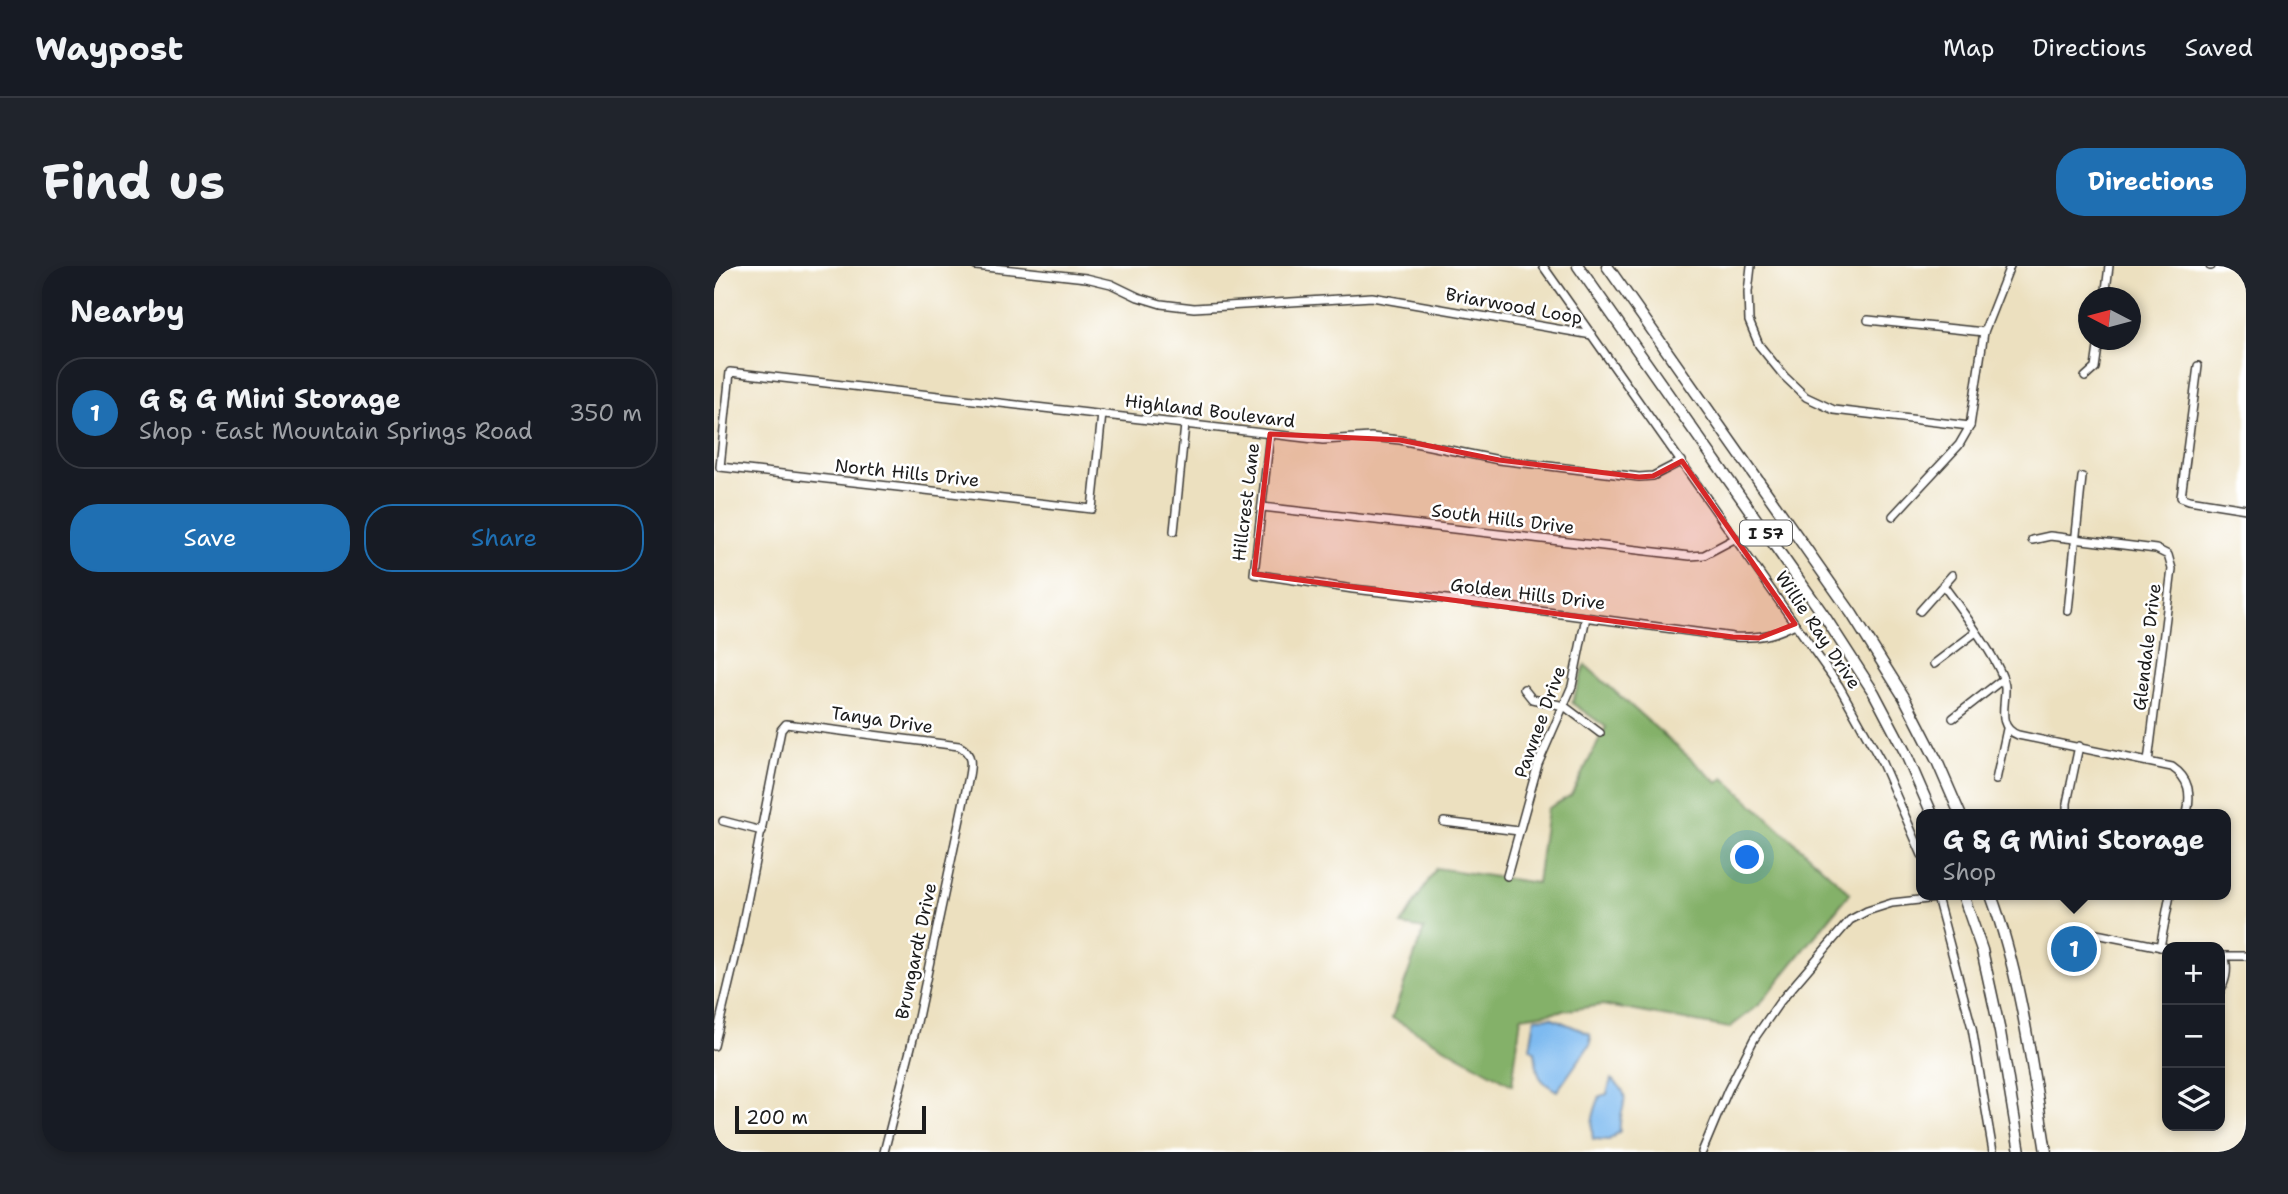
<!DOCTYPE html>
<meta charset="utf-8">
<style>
body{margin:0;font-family:"Shantell Sans",sans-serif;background:#20242c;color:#f1f3f6}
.controls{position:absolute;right:21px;bottom:21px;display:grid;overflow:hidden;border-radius:14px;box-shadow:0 4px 10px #0003}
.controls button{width:63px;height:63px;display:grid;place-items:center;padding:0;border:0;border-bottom:2px solid #363941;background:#171b24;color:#f1f3f6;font:35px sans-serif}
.compass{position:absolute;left:1364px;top:21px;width:63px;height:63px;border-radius:50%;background:#171b24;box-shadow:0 4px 10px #0003;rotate:276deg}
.scale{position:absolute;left:21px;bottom:18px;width:191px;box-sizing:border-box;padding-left:7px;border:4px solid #1c1c1c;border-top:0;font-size:19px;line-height:24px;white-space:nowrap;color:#1c1c1c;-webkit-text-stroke:5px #fff;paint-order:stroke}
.you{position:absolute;left:1034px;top:592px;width:24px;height:24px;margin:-18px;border:5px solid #fff;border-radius:50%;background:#1a73e8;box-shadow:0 0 0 10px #1a73e833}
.badge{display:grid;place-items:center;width:46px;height:46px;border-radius:50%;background:#1f6fb2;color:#fff;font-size:23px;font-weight:700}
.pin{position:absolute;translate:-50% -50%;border:4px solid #fff;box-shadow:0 2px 7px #0006}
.popup{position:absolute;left:1202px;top:543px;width:315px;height:91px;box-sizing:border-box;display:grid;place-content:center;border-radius:14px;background:#171b24;filter:drop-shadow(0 2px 5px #0005);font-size:23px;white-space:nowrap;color:#9ea1a6}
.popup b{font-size:26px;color:#f1f3f6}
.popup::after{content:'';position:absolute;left:50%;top:100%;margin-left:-14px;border:14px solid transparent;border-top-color:#171b24}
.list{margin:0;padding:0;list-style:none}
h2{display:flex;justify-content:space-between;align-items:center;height:91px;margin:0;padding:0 28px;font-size:30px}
h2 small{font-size:23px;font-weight:400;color:#9ea1a6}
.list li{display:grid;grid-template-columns:46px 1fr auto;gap:21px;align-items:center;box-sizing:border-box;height:112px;margin:0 14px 14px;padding:0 14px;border:2px solid #363941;border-radius:28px}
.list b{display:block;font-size:26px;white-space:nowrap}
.list p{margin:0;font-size:23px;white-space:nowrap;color:#9ea1a6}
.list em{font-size:23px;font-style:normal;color:#9ea1a6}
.actions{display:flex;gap:14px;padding:21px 28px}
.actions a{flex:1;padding:16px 0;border:2px solid #1f6fb2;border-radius:28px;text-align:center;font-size:24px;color:#1f6fb2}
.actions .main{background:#1f6fb2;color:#fff}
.icon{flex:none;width:38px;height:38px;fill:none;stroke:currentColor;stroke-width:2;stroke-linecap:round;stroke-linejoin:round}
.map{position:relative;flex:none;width:1532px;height:886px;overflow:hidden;border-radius:28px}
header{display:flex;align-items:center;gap:42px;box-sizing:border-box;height:98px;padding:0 35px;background:#171b24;border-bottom:2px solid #363941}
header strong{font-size:33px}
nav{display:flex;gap:38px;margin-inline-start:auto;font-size:24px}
.intro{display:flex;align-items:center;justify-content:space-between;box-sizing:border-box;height:168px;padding:0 42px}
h1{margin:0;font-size:49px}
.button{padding:18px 32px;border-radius:28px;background:#1f6fb2;color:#fff;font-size:24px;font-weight:700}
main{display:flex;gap:42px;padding:0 42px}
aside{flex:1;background:#171b24;border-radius:28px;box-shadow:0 4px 10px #0003}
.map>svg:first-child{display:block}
.forest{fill:#84b169;stroke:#506642;stroke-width:2}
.water{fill:#7dbaf0;stroke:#4c6b86;stroke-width:2}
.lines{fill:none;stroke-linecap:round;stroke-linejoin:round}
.minor-casing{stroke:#3b3934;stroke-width:10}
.highway-casing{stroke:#3b3934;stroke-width:13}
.minor{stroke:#fff;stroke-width:7}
.highway{stroke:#fff;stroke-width:10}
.marked{fill:#d62828;fill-opacity:0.2;stroke:#d62828;stroke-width:5;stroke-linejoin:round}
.labels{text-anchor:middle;stroke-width:5;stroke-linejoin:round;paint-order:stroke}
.shield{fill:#fff;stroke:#606060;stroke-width:2}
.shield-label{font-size:16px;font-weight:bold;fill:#1c1c1c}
.street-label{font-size:18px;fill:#1c1c1c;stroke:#fff}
</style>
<header>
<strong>Waypost</strong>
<nav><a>Map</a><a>Directions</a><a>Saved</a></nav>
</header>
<div class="intro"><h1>Find us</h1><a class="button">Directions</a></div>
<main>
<aside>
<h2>Nearby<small></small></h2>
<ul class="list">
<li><span class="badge">1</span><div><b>G &amp; G Mini Storage</b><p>Shop · East Mountain Springs Road</p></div><em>350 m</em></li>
</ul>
<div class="actions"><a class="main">Save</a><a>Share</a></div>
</aside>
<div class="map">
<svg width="1532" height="886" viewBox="0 0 1532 886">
<rect width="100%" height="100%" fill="#fff"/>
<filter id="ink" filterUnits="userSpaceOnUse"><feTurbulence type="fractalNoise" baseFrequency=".0143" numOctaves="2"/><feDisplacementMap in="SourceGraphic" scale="14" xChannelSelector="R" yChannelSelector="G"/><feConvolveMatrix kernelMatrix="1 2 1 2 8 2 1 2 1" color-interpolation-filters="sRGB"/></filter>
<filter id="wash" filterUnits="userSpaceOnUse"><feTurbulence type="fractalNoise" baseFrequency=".00686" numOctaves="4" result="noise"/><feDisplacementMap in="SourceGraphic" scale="28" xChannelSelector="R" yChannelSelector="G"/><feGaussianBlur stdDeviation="1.57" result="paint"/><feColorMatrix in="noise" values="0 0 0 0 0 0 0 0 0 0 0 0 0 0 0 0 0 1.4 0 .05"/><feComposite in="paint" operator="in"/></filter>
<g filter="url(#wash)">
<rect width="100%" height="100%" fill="#ece0bf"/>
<polygon class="forest" points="871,399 1004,517 1010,512 1136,627 1045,739 1015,762 888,739 807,751 798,819 678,752 710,663 687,659 722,602 823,617 833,543 857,529 892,461 858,437"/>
<g class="water">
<path d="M836,751L876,768L877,777L843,825C822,814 824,808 821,786L816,782L821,752Z"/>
<path d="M897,813C923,830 903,843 906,865L895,874L879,873C876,858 880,845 886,830L893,828Z"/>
</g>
</g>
<g filter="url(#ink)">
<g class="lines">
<g class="minor-casing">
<g id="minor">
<polyline points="262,0 372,12 397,18 424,31 447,38 480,42 658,31 878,69"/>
<polyline points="829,0 1125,420 1168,497 1208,589"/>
<polyline points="1037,0 1034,26 1035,55 1045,79 1070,110 1092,131 1120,144 1256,160 1270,66 1296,0"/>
<polyline points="1496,0 1497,0"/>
<polyline points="1391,32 1395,0"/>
<polyline points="1154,54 1270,66"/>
<polyline points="1484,100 1467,231 1475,234 1532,243"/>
<polyline points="1371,111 1381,102 1385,74"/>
<polyline points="388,148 378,243 6,201 16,106 609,174 657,171 686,174 785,194 925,211 939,210 968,195"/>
<path d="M556,168L540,308L639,323L751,335L1019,371C1045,372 1058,370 1081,358"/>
<polyline points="548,241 976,290 990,289 1022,272"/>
<polyline points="1179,250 1245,179 1256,160"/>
<polyline points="460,265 471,159"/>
<polyline points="1318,274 1336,270 1442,283 1454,289 1458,303 1434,496"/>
<path d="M1229,319C1244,339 1290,400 1291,421C1292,439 1282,461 1304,469L1458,501C1476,513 1477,528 1473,548"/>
<polyline points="1206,345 1238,309"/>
<polyline points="1354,345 1368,211"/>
<polyline points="1220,398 1262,366"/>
<polyline points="810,423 818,433 850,440 886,467"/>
<polyline points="1239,452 1289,413"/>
<polyline points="1282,514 1293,463"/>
<polyline points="1353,548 1353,537 1365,480"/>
<polyline points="9,555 48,565"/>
<polyline points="730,556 805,565"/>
<polyline points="793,610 824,498 858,420 872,351"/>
<polyline points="1223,631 1258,762 1279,886"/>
<polyline points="1352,666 1382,668 1453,682"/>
<polyline points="1446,681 1456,629"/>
<polyline points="1506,690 1532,690"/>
<path d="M1506,725C1512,714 1515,703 1510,690"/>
<path d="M0,780L25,676L67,464L72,458L245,480C260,488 257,500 254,515L202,761L170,886"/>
<polyline points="988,886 1014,824 1040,773 1065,737 1136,654 1153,645 1178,637 1223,632"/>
</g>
</g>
<g class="highway-casing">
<g id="highway">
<polyline points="864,0 1111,351 1160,427 1191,486 1218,548"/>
<polyline points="893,0 1138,348 1190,431 1223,495 1246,548"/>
<polyline points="1249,629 1268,684 1286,766 1306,886"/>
<path d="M1277,629C1307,711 1318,800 1332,886"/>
</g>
</g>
<use href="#minor" class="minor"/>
<use href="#highway" class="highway"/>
</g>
</g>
<path class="marked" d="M556,168L686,174L785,194L925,211L939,210L968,195L1081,358L1045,372L1019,371L540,308Z"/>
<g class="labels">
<rect class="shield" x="1026" y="254.5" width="52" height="25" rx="5"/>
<g class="shield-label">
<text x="1052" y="273">I 57</text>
</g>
<g class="street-label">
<text transform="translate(800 40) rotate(10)" y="6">Briarwood Loop</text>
<text transform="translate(496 145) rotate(7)" y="6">Highland Boulevard</text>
<text transform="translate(193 207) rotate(6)" y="6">North Hills Drive</text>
<text transform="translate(532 236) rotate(-83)" y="6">Hillcrest Lane</text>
<text transform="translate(789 253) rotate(7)" y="6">South Hills Drive</text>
<text transform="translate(814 328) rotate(7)" y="6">Golden Hills Drive</text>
<text transform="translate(1104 364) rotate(56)" y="6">Willie Ray Drive</text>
<text transform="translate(1433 381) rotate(-83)" y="6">Glendale Drive</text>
<text transform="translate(168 454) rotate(8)" y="6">Tanya Drive</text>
<text transform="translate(826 456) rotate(-70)" y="6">Pawnee Drive</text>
<text transform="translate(202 685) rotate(-78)" y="6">Brungardt Drive</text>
</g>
</g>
</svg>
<div class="controls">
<button>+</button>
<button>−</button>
<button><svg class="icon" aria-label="layers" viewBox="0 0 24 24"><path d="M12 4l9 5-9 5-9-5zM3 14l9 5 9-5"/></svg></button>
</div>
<svg class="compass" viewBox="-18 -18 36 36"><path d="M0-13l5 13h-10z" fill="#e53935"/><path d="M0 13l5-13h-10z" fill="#9ea1a6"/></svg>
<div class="scale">200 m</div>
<div class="you"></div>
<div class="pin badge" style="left:1360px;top:683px">1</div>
<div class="popup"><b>G &amp; G Mini Storage</b>Shop</div>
</div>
</main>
